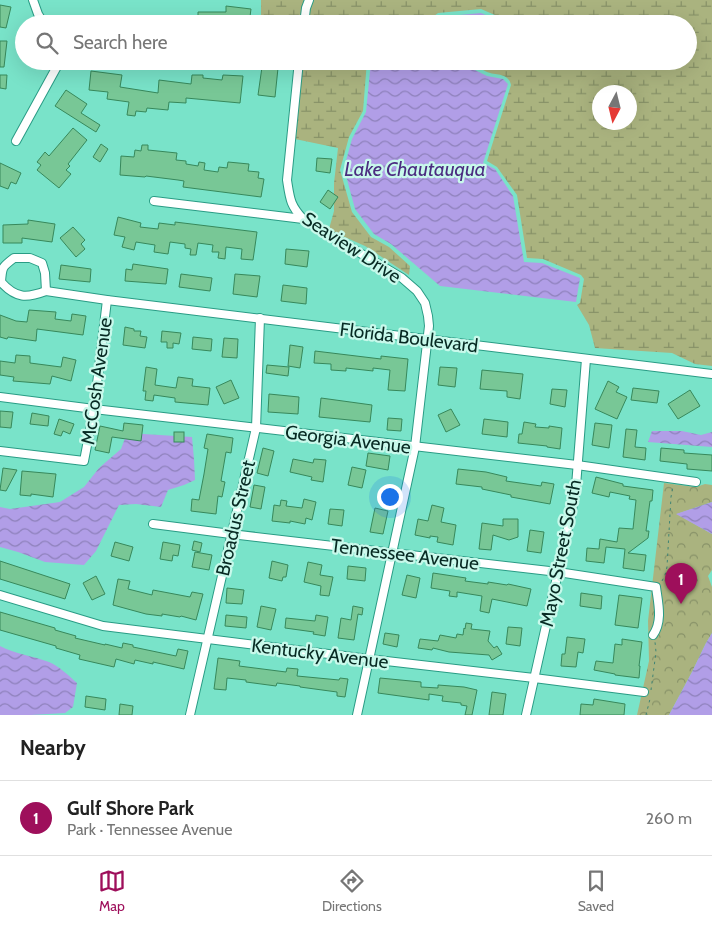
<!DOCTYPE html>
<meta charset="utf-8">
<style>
body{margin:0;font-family:Cabin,sans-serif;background:#f6f6f6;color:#222}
.compass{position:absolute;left:592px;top:85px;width:45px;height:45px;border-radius:50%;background:#fff;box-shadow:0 5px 20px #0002;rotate:187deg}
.you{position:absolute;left:389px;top:496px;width:18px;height:18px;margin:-12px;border:4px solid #fff;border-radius:50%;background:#1a73e8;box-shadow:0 0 0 8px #1a73e833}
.badge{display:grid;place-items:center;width:32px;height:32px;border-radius:50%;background:#9e0f5b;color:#fff;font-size:16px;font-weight:700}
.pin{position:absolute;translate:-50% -41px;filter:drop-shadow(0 1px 2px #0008)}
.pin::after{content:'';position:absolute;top:26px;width:18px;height:15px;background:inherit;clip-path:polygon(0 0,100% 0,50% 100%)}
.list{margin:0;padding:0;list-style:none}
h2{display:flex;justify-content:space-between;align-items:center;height:65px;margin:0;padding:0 20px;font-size:21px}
h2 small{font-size:16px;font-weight:400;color:#767676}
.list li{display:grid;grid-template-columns:32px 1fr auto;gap:15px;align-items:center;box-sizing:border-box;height:75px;padding:0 20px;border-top:1px solid #e0e0e0}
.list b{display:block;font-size:19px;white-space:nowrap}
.list p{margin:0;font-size:16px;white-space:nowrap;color:#767676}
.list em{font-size:16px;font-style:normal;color:#767676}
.icon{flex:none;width:28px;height:28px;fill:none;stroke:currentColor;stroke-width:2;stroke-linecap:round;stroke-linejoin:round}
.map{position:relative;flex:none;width:712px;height:715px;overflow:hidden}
.search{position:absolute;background:#fff;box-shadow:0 5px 20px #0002;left:15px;right:15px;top:15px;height:55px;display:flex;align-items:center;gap:12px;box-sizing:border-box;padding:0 18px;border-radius:28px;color:#767676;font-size:19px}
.sheet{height:140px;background:#fff}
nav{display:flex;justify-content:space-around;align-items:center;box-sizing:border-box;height:70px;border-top:1px solid #e0e0e0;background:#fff;font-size:14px;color:#767676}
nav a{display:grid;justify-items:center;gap:2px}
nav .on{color:#9e0f5b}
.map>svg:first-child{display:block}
.wetland{fill:url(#wetland-marsh);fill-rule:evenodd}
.park{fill:url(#park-crowns)}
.water{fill:url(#water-waves)}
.building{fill:#78c796;stroke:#37885b}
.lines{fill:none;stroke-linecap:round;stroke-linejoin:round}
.minor-casing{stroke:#299c85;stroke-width:10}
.path{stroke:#3f8474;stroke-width:1;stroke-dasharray:2.5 4;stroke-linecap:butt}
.minor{stroke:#fff;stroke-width:8}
.labels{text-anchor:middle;stroke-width:4.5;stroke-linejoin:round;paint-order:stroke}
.street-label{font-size:19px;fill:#072a23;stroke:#c8f9eb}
.water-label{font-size:20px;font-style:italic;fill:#4b2c80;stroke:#c8f9eb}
</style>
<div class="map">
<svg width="712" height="715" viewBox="0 0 712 715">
<defs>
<pattern id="wetland-marsh" width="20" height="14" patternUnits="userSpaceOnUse" patternTransform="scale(1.25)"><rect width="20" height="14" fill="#aab37f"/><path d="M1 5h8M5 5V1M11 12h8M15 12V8" fill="none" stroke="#889268"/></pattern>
<pattern id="park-crowns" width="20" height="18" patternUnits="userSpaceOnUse" patternTransform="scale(1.25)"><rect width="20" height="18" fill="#aab37f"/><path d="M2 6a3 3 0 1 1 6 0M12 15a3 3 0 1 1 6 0" fill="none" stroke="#889268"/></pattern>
<pattern id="water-waves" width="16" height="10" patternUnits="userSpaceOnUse" patternTransform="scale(1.25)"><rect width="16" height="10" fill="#b19ee7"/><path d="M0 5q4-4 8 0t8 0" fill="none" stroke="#8e81bb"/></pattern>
</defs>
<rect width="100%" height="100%" fill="#79e3c9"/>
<g class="wetland">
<polygon points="261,0 305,0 303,7 300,24 261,24"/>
<path d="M313,0H712V366L695,364L672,353L595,348L589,325L577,305L580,303L584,279L581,275L543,259L527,258L517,195L497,167L487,161L511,85C508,72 496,76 487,72C484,71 482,69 479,68L488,61H688V24H516L481,9L438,13L424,24H308L310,9ZM600,92H630V122H600Z"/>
<polygon points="303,61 367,61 363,111 349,137 340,170 352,212 371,237 389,247 410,266 409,275 365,246 338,234 329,229 334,211 334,183 338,148 295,139"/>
</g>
<polygon class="park" points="664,483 696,487 705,484 712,485 712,502 677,514 712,534 712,570 708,576 712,587 712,633 706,643 692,672 669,715 637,715 649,661 648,621"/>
<g class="water">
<polygon points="481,13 507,24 430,24 438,17"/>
<polygon points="371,61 482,61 473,69 487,76 503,79 508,84 483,163 495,169 513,196 524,262 542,263 580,278 576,302 440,286 391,244 374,234 355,209 344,168 352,139 366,112"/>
<polygon points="652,431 682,431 701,435 712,432 712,447 648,442"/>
<polygon points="127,433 192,437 194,459 195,480 184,485 168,490 161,507 136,504 119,505 96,551 84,565 45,562 18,552 0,547 0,507 10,509 60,502 84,487 99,468 121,449"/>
<polygon points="712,502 712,534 676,514"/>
<polygon points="712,633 712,715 669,715 692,672 706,643"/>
<path d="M0,646C15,654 33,656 49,662C59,666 69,676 77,683L73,707L65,713L31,715H0Z"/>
</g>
<g class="building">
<polygon points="0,5 11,7 6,28 0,27"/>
<polygon points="226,6 251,9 249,24 198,24 198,12 226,12"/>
<rect x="135" y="17" width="23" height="7"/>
<polygon points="0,41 7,41 4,67 0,67"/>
<polygon points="262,67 278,68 275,97 258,95"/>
<polygon points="91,71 122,75 120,87 158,93 159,80 191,84 192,75 203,75 203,78 222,80 223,75 243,76 240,103 186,98 186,103 169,102 168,110 147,108 146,112 136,111 135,116 127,115 129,102 107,99 108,92 89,90"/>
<polygon points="0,75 7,75 6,89 0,88"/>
<polygon points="66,90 87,104 81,113 100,125 96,132 55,106"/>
<polygon points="73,128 87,140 68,164 70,166 66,170 71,174 59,188 37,170 41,165 37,162 45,152 49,156"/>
<polygon points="101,144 108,149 100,162 93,157"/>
<polygon points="142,145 148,145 148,150 177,153 176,160 186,161 186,164 198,166 199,162 205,163 204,170 218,172 219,167 227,168 228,162 249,164 248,171 259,172 258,178 264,179 261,197 183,187 184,181 178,180 146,176 145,177 120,175 121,156 134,157 135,150 141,151"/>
<polygon points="317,158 332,159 330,173 316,171"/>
<polygon points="0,163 21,173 16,184 11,182 8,189 0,186"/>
<polygon points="328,190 338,197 330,209 320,202"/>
<polygon points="118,217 141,223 140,227 158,229 159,223 175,225 175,222 257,232 253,260 241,259 242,249 226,247 225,259 218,258 219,252 212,252 213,245 198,243 196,255 190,255 191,249 185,248 185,244 170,242 168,254 154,252 155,245 136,242 134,250 122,247 125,237 114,235"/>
<polygon points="28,220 55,224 52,242 22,238 22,243 3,243 3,225 28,224"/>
<polygon points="73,227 85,240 81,244 85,249 76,257 60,238"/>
<polygon points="286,249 309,251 307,267 285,264"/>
<polygon points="133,264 168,269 166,284 125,281 126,269 132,270"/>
<polygon points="61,265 91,269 90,282 59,279"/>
<polygon points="181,274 212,278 210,291 179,287"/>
<polygon points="235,274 260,276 257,297 233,294"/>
<polygon points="283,285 307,288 306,304 281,301"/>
<polygon points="29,310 56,312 55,319 71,321 72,314 86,316 83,335 37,329 36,341 8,337 7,339 0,337 0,315 16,321 27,322"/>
<polygon points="125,327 134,329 134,331 141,331 140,336 147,337 145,348 123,345"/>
<polygon points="162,331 181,333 179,344 173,343 173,348 167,348 167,342 161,342"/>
<polygon points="193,337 212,339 211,351 192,349"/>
<polygon points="224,338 238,339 237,358 222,357"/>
<polygon points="290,345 303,347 300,368 288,366"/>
<polygon points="315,351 381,359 381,356 408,359 405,391 388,390 390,370 373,368 373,371 346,368 346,371 331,370 331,364 314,363"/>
<polygon points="16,355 30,356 30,363 61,367 63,357 76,360 71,381 52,376 50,384 13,381 14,377 0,375 0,361 15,363"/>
<polygon points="267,365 289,367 288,376 266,373"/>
<polygon points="146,367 157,369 155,385 176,388 178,377 193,379 192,386 210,388 208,405 175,402 175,398 154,395 153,401 145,400 146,391 143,391"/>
<polygon points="440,367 457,368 455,387 438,385"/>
<polygon points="482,370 523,374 520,399 507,397 507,391 480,389"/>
<polygon points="231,380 239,398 224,404 216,387"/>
<polygon points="608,381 619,387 616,392 627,397 617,419 595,409"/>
<polygon points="633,388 659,391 657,403 631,400"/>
<polygon points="552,389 567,390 565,407 550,404"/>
<polygon points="690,390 700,406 678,419 668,404"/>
<polygon points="269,394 299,397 298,414 268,412"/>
<polygon points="321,398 372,405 370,422 319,417"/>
<polygon points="451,409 460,425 446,432 438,415"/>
<polygon points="0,411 13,412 11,428 0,427"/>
<polygon points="32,413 49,416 48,426 30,424"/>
<polygon points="388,418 402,419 401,431 387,430"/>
<polygon points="59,419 74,424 70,434 63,431 61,436 54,434"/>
<polygon points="484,419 508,422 507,437 482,434"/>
<polygon points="524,422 536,424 535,427 549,428 549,426 562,428 560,449 547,447 547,446 518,443 519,434 522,434"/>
<polygon points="124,423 143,425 141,441 112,437 109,453 95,450 100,426 123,431"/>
<polygon points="595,423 612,425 609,448 592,445"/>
<polygon points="626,429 637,430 635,447 646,448 645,460 623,457"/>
<rect x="174" y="432" width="10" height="10"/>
<polygon points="207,434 233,438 231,453 226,452 221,481 225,482 222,497 218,496 216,514 191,511 192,499 199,500 204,474 208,449 204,448"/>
<polygon points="263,448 274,451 268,476 257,473"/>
<polygon points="661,448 684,450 684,453 712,455 712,471 687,469 687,464 660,461"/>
<polygon points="368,453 390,456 388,470 366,466"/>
<polygon points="293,459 313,463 314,459 326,460 323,482 311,480 312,477 290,472"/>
<polygon points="352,467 366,470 362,488 348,485"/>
<polygon points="3,468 17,470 6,491 0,490"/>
<polygon points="458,469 486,472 507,477 506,481 541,486 542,482 554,484 550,504 511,497 511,495 482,489 482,487 456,484"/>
<polygon points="22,471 56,474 53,497 31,494 31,496 20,495"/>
<polygon points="596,477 623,484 623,486 653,490 652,501 650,501 646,531 649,531 648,538 628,553 646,555 644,571 623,568 625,549 606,547 604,563 586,561 587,548 599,549 600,539 617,542 619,528 633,529 636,500 629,499 630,496 610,492 609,497 592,493"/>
<polygon points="254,485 265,487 261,509 250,507"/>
<polygon points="304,499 316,502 312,520 306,518 305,524 290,521 290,523 272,521 274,505 280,506 281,500 287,501 286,506 302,508"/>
<polygon points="432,505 444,508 441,522 456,525 453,545 437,542 438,537 430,536 430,538 415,535 418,519 428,521"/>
<polygon points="375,508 388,511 383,534 370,532"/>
<polygon points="330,509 344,510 342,526 328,524"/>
<polygon points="503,519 518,519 518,537 509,540 493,535 491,550 479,549 482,523 503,526"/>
<polygon points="530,530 544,532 541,553 527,551"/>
<polygon points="194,541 202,543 200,552 192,550"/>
<polygon points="115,542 133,547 129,561 111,556"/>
<polygon points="163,542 180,545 178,556 173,555 172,561 160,559"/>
<polygon points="195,552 212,555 209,570 192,567"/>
<polygon points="0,561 70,584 65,599 0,579"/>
<polygon points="272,561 288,565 286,577 283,577 282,581 269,578"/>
<polygon points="308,562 322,565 320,575 333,577 329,596 320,595 321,586 304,582"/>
<polygon points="348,566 366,568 365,581 347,579"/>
<polygon points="433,573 466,578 465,581 488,584 488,582 507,585 508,584 531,589 527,606 492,599 489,613 480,611 482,596 457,592 457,597 449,596 450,591 431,588"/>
<polygon points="407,575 420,578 416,598 402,595"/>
<polygon points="96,576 105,594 92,600 83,583"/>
<polygon points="118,579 130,581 128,589 152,595 153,590 190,597 192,592 203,594 196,620 181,616 180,617 162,614 162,616 146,614 113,605"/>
<polygon points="227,588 244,590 242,604 226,603"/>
<polygon points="581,593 602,596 601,609 580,606"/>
<polygon points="619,595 642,598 638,628 615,625"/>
<polygon points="261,606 276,609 271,630 257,627"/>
<polygon points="353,606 363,608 362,615 358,614 354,640 338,638 341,618 351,620"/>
<polygon points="0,612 55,628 55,630 76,636 75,638 105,645 105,644 122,648 123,643 133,645 133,647 176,656 178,649 188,651 184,669 153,662 153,664 135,660 134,664 116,659 114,667 79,659 80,655 56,648 56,646 0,630"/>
<polygon points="226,615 247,617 246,628 225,626"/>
<polygon points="316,615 328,617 325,636 313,634 314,632 285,628 286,618 315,621"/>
<polygon points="466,623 472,624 471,629 490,631 488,641 494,648 497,646 502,654 492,660 489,655 449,652 433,648 432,650 418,648 420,639 438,641 440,635 456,638 457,634 463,635 464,628 465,629"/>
<polygon points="508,627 522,628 520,646 506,644"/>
<polygon points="385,633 399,635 397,647 383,644"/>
<polygon points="567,637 585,639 583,653 578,652 576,667 561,666 562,654 565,654"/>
<polygon points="622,639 642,642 639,666 640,666 639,678 615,675 615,674 594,670 596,661 613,663 615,644 622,645"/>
<polygon points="218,658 240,661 239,666 286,672 287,668 298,669 297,676 339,680 340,678 348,679 345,697 337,696 337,692 300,687 300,686 277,683 276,686 246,682 246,680 227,678 226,690 214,689"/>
<polygon points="380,678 421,682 421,687 438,688 438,685 464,687 477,690 472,715 465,715 467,706 461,705 461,703 442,701 443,696 429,694 429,700 378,693"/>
<polygon points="492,692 506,694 503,715 489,715"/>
<polygon points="86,696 106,699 105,710 85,707"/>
<polygon points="594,699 625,704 624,715 580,715 581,704 593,705"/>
<polygon points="120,704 133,706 132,715 119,715"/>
</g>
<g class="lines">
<g class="minor-casing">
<g id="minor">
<polyline points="33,0 38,14 44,24"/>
<polyline points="304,24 306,8 309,0"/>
<path d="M299,61L287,180C290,199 290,205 303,219L402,278L417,291L425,303L428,316L429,326L415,447L357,715"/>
<polyline points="16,141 60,61"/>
<polyline points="154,201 303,219"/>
<path d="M14,258H30L42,263L45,273L46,291C27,298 16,299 1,282C2,267 2,267 14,258Z"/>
<polyline points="46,291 107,300 712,374"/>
<polyline points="0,397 94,409 577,465 696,482"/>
<polyline points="0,451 84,461 94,409 107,300"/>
<path d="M153,524L231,534L558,572L656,587C658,603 663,621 653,635"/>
<polyline points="0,595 103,626 369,659 534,678 644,692"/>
<polyline points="190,715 256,428 260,318"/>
<polyline points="526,715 572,510 576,486 586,359"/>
</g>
</g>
<g class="path">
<polyline points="662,581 665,575 667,567 671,497 673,486"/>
<polyline points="651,690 656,652 655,642"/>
<polyline points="646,715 650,699"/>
</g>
<use href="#minor" class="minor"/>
</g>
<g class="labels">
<g class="street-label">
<text transform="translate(352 247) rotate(33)" y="7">Seaview Drive</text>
<text transform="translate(409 337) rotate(7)" y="7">Florida Boulevard</text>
<text transform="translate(96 381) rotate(-82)" y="7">McCosh Avenue</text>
<text transform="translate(348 439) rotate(7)" y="7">Georgia Avenue</text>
<text transform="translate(235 518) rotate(-77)" y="7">Broadus Street</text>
<text transform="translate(560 553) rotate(-79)" y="7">Mayo Street South</text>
<text transform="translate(405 554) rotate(7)" y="7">Tennessee Avenue</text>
<text transform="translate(320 653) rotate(7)" y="7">Kentucky Avenue</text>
</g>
<g class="water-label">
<text x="415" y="176">Lake Chautauqua</text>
</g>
</g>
</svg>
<svg class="compass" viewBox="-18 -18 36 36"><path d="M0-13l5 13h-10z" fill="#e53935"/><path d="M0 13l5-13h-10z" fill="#767676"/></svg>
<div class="you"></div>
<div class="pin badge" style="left:681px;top:604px">1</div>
<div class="search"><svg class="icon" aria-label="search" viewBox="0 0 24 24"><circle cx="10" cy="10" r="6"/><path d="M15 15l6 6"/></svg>Search here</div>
</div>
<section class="sheet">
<h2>Nearby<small></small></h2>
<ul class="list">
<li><span class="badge">1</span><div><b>Gulf Shore Park</b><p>Park · Tennessee Avenue</p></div><em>260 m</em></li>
</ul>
</section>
<nav>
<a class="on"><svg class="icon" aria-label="map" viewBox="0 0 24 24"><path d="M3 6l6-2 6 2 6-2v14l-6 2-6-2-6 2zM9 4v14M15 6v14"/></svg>Map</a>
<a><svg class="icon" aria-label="directions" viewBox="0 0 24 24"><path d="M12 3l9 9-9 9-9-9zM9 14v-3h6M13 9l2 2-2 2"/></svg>Directions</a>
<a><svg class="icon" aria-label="saved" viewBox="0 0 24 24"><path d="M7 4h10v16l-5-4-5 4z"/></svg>Saved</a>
</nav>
